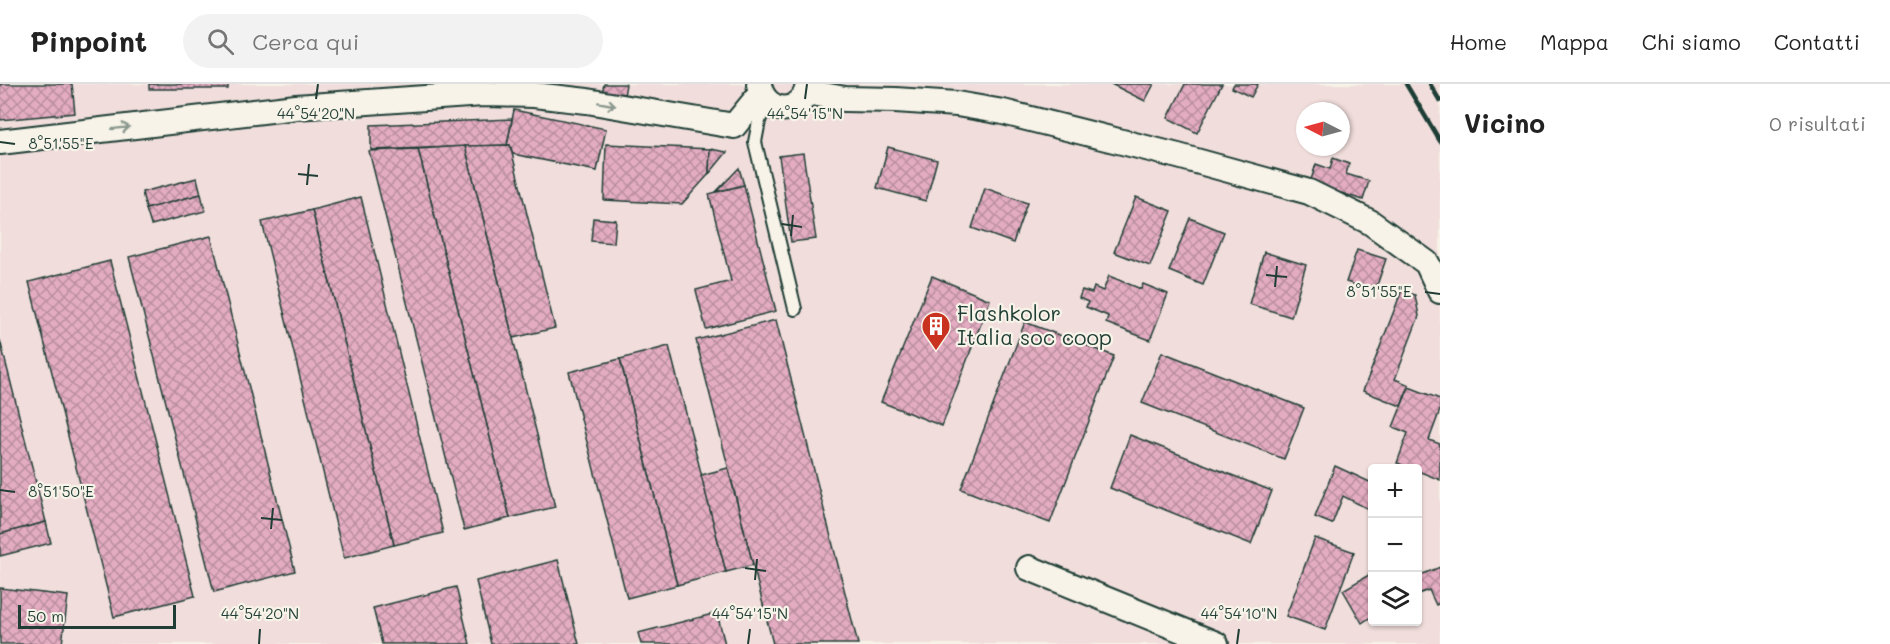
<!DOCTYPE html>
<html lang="it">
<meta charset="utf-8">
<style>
body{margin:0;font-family:Mali,sans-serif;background:#f2f2f2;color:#222}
.controls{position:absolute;right:18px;bottom:18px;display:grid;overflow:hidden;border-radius:6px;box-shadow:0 2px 4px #0004}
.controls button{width:54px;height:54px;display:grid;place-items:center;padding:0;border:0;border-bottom:2px solid #e0e0e0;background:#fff;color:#222;font:30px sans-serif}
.compass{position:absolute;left:1296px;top:18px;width:54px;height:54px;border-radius:50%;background:#fff;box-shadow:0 2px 4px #0004;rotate:276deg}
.scale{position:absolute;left:18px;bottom:15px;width:158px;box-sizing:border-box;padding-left:6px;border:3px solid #1f3d34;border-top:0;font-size:16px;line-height:21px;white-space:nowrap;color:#1f3d34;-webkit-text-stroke:4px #f7f3e8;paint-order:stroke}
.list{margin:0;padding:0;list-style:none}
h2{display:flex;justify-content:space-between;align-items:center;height:78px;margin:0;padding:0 24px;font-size:26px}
h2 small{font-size:20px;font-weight:400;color:#767676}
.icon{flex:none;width:33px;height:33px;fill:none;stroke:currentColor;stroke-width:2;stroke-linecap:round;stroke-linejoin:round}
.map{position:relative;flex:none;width:1440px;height:560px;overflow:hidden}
header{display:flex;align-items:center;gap:36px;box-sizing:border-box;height:84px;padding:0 30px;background:#fff;border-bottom:2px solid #e0e0e0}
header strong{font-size:28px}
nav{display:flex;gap:33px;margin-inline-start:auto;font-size:21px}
.search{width:420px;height:54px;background:#f2f2f2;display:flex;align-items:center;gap:15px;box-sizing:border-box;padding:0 21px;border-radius:33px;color:#767676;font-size:22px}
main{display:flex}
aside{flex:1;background:#fff}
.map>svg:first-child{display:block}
.built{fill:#f1dedc;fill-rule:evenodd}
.building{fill:url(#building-cross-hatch);stroke:#1f3d34;stroke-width:1.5}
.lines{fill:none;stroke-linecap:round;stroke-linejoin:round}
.service-casing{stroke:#1f3d34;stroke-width:16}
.minor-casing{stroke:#1f3d34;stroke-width:28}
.service{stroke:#f7f3e8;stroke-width:12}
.minor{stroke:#f7f3e8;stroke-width:24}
.rail{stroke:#1f3d34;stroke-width:4.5}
.oneway{stroke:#8b988e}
.ticks{fill:none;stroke:#1f3d34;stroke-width:2}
.labels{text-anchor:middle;stroke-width:4.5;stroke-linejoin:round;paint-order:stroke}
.poi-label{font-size:21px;fill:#1f3d34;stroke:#f7f3e8;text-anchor:start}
.ticks-label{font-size:15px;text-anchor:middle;fill:#1f3d34;stroke:#f7f3e8;stroke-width:4.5;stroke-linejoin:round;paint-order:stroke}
</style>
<header>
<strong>Pinpoint</strong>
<div class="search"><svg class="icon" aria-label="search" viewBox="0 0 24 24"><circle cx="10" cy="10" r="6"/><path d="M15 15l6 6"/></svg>Cerca qui</div>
<nav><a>Home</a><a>Mappa</a><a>Chi siamo</a><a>Contatti</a></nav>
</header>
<main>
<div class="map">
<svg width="1440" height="560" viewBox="0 0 1440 560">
<defs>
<pattern id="building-cross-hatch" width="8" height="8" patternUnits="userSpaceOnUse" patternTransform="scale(1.5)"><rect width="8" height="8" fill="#e4acc1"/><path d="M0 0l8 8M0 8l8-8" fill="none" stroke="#b88d9e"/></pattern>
</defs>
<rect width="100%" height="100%" fill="#f7f3e8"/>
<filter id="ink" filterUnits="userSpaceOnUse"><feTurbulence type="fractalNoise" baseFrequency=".0167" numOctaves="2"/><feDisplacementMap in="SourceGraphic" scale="12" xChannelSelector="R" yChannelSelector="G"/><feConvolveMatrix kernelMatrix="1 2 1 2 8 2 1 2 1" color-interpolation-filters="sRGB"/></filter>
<g filter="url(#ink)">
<path class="built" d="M0,0H1440V560H0ZM1305,27H1341V63H1305ZM1372,384H1418V538H1372Z"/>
<g class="building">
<polygon points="0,0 72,0 75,29 0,36"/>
<rect x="149" y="0" width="79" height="5"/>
<polygon points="604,0 626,0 624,12 602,9"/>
<polygon points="1111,0 1154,0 1145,17"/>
<polygon points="1185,0 1222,0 1197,49 1168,34"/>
<polygon points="1234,0 1258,0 1251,13 1232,4"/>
<polygon points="514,26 606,45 597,87 513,70 510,61 507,61"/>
<polygon points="512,35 507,61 371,66 371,41"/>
<polygon points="606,60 710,65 709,90 682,120 604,116"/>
<polygon points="510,61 555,244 513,254 465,62"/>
<polygon points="465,62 555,423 510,434 418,65"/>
<polygon points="888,63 937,76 926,117 877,104"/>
<polygon points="418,65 510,434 464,446 369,67"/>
<polygon points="710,65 727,68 709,90"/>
<polygon points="803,69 816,155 791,158 779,72"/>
<polygon points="1333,74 1349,80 1346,90 1369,97 1363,116 1310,99 1316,80 1330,85"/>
<polygon points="739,84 744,101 716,108"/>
<polygon points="197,94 201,110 146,125 142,108"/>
<polygon points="744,101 776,227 706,245 696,206 731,197 709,110"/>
<polygon points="985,104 1027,119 1013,159 972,144"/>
<polygon points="201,110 205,127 151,141 146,125"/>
<polygon points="361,113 443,449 394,461 312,126"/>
<polygon points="1136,113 1172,127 1150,182 1114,168"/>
<polygon points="312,126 394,461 344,474 262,138"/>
<polygon points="593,134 616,136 614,159 591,157"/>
<polygon points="1190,134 1224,148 1203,201 1169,187"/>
<polygon points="211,152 295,487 214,508 129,173"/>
<polygon points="1357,166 1386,175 1375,207 1346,198"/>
<polygon points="1264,168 1306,181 1291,233 1249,220"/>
<polygon points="110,177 195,512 114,533 29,198"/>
<polygon points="932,192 990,216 942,342 881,318"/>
<polygon points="1109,192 1141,205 1143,200 1168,210 1150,256 1106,239 1108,232 1086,223 1088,218 1079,214 1082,206 1092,209 1094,203 1103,207"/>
<polygon points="1402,206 1415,211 1419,232 1395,295 1409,301 1401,322 1363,307"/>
<polygon points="776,236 858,560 773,560 753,481 696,256"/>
<polygon points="1025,238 1114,272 1050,439 961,405"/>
<polygon points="0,256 46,438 0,450"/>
<polygon points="669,262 726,488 677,501 620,275"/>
<polygon points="1162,268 1304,324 1284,375 1142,319"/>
<polygon points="620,275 677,501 627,514 569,288"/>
<polygon points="1409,303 1440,315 1440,326 1429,356 1440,360 1440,396 1418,387 1418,384 1411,384 1397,379 1408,349 1393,343"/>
<polygon points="1130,351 1272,407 1251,460 1110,404"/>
<polygon points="1335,382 1372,399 1372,427 1343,412 1332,440 1315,433"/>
<polygon points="728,384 753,481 726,488 701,391"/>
<polygon points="46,438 51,459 0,472 0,450"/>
<polygon points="1315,454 1354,468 1325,546 1286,532"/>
<polygon points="558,476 579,560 491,560 476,497"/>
<polygon points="1440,483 1440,519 1436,521 1429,506 1418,510 1418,492"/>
<polygon points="1372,489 1372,532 1362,539 1343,506"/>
<polygon points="456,503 470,560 382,560 373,524"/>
<polygon points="0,504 68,512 62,560 0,560"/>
<polygon points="717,529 725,560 641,560 638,549"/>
</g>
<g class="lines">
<g class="service-casing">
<polyline id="service" points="767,17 759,37 755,58 795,225"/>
</g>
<g class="minor-casing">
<g id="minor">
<path d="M759,0C764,32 804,33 808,0"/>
<polyline points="807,8 845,15 895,16 957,20 1003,28 1178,72 1309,108 1370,138 1427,179 1440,207"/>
<polyline points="0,58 296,23 483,10 534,11 587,17 734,42 761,9"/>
<polyline points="1029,484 1216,560"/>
</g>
</g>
<use href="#service" class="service"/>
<use href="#minor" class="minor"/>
<g class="rail">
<polyline points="1406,0 1440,57"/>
<polyline points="1430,0 1440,17"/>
</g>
</g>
<defs><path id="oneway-shaft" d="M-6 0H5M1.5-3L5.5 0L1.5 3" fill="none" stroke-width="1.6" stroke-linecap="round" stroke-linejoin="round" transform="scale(1.5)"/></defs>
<g class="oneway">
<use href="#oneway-shaft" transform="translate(607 20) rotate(10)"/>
<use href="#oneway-shaft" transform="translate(121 44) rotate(-7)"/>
</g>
</g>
<path class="ticks" d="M316,15L318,0M805,15L807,0M0,58L15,60M298,90L318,92M307,101L309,80M782,140L802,143M791,152L793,131M1266,191L1287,193M1275,203L1277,182M1425,208L1440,210M0,406L15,408M261,434L282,436M271,445L273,424M745,484L766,487M755,496L757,475M259,560L260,545M748,560L750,545M1237,560L1239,545"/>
<defs>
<g id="building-pin" transform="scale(1.5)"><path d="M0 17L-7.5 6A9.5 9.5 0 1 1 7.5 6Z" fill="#c8321e" stroke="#f7f3e8"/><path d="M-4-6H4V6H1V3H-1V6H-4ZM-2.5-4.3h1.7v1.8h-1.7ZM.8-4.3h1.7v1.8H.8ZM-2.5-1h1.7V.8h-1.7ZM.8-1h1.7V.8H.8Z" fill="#fff"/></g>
</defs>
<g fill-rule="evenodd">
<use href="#building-pin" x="936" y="242"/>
</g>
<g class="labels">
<g class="poi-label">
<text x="957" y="237">Flashkolor<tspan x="957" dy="24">Italia soc coop</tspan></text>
</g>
</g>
<g class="ticks-label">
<text x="316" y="35">44°54'20"N</text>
<text x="805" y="35">44°54'15"N</text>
<text x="61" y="65">8°51'55"E</text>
<text x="1379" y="213">8°51'55"E</text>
<text x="61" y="413">8°51'50"E</text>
<text x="260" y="535">44°54'20"N</text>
<text x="750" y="535">44°54'15"N</text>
<text x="1239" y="535">44°54'10"N</text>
</g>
</svg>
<div class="controls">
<button>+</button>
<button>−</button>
<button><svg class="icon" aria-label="layers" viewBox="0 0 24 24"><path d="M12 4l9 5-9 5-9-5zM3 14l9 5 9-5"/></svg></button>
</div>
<svg class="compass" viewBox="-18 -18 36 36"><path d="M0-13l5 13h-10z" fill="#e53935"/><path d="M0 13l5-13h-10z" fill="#767676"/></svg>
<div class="scale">50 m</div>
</div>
<aside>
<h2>Vicino<small>0 risultati</small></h2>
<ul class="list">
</ul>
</aside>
</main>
